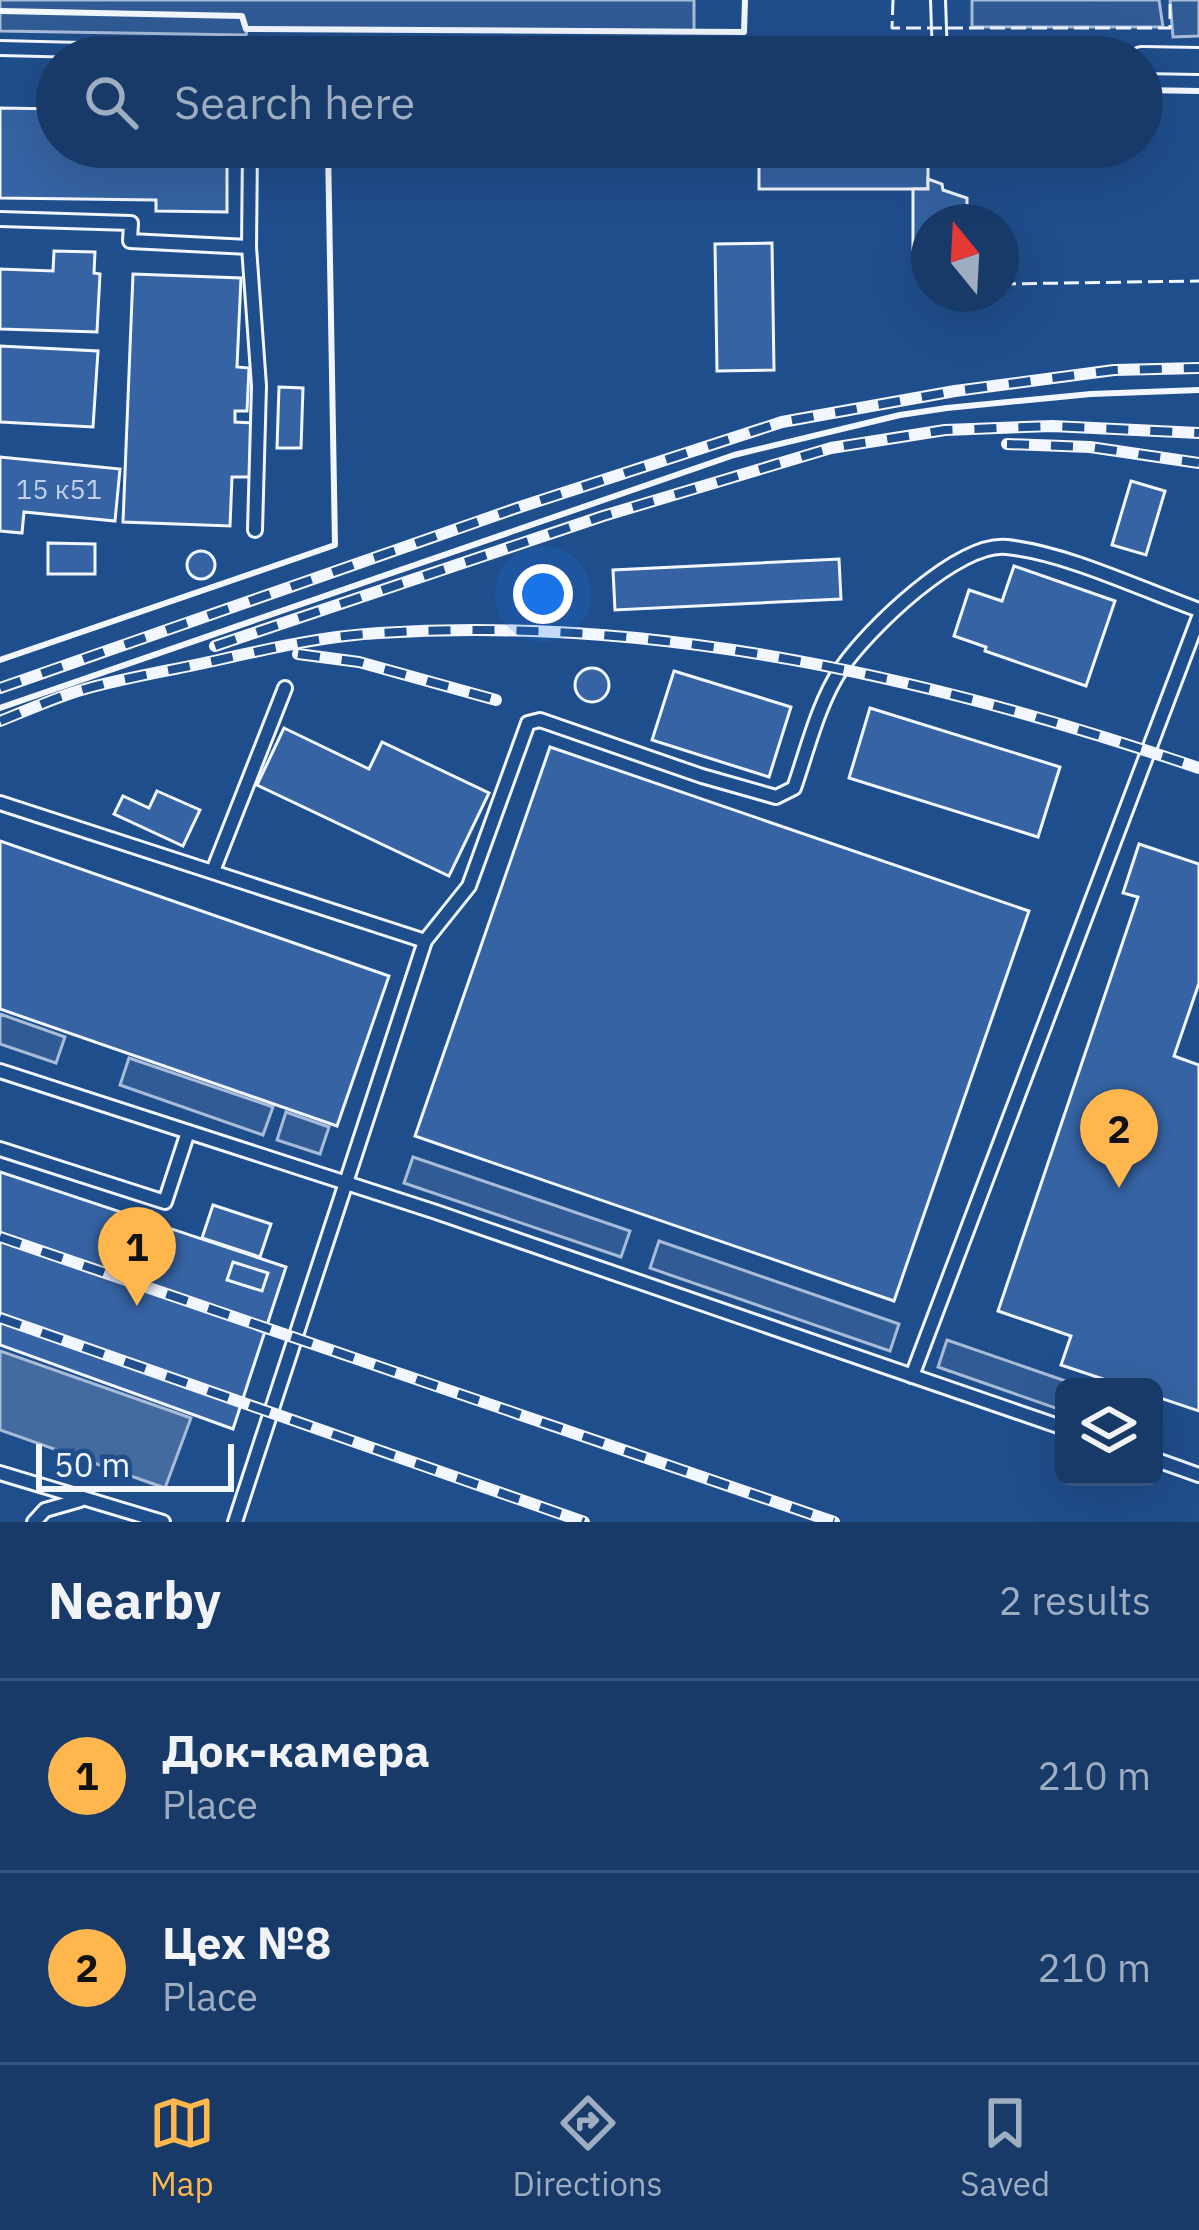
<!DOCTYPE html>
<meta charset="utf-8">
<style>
body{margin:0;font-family:"IBM Plex Sans",sans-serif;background:#20416f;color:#f1f3f6}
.controls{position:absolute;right:36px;bottom:36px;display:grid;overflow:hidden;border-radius:18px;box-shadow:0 12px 48px #0002}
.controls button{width:108px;height:108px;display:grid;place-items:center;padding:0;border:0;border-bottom:3px solid #36547d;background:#173a69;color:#f1f3f6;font:60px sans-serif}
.compass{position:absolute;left:911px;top:204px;width:108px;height:108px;border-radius:50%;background:#173a69;box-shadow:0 12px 48px #0002;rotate:342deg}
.scale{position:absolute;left:36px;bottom:30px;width:198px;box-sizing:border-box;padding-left:12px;border:6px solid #f2f6ff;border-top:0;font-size:33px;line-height:42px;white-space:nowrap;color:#f2f6ff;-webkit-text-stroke:9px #1f4e8c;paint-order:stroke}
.you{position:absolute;left:543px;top:594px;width:42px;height:42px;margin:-30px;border:9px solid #fff;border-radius:50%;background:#1a73e8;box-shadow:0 0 0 18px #1a73e833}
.badge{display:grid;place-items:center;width:78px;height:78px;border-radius:50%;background:#ffb74d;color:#111;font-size:39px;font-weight:700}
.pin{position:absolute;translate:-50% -99px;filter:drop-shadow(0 3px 6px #0008)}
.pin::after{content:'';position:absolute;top:63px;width:42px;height:36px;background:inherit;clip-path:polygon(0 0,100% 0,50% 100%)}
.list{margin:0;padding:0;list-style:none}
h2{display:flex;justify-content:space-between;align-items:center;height:156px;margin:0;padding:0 48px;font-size:51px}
h2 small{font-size:39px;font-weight:400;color:#9eadc0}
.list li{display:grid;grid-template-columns:78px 1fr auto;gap:36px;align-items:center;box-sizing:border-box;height:192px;padding:0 48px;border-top:3px solid #36547d}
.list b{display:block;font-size:45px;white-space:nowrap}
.list p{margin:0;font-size:39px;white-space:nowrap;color:#9eadc0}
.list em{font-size:39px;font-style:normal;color:#9eadc0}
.icon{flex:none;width:66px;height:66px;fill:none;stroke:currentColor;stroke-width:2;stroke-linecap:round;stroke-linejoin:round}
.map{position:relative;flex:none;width:1199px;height:1522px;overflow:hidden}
.search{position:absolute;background:#173a69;box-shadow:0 12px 48px #0002;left:36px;right:36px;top:36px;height:132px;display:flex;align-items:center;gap:30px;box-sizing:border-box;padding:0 42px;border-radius:66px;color:#9eadc0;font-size:45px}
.sheet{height:540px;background:#173a69}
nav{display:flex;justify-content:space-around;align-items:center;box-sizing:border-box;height:168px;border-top:3px solid #36547d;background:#173a69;font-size:33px;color:#9eadc0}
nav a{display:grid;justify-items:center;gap:6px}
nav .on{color:#ffb74d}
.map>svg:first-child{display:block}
.built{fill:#305b95;stroke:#a8bbd7;stroke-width:3}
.water{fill:#446ba0;stroke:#a8bbd7;stroke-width:3}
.building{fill:#3563a3;stroke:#f2f6ff;stroke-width:3}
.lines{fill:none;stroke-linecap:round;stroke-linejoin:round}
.service-casing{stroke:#f2f6ff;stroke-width:18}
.minor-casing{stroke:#f2f6ff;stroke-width:30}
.service{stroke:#1f4e8c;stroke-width:12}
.minor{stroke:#1f4e8c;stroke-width:24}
.rail-casing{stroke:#f2f6ff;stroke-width:12}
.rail{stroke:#1f4e8c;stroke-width:8;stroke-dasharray:22;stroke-linecap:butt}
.fence{stroke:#f2f6ff;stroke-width:3;stroke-dasharray:15 6;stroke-linecap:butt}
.wall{stroke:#f2f6ff;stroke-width:6}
.labels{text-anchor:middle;stroke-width:9;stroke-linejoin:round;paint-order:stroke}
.number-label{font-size:27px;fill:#c3d1e8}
</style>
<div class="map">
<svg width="1199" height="1522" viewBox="0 0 1199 1522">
<rect width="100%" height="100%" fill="#1f4e8c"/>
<g class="built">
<polygon points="0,0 694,0 694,31 247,29 246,35 0,31"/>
<polygon points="972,0 1159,0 1163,27 972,27"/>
<polygon points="1170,0 1199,0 1199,36 1173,37"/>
<polygon points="0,1014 65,1037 56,1063 0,1044"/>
<polygon points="129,1058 273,1107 263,1135 120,1085"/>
<polygon points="286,1112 329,1127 320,1154 277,1140"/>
<polygon points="413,1157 630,1231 621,1257 404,1183"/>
<polygon points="659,1241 899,1324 890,1351 650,1268"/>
<polygon points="947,1340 1083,1387 1064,1387 1064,1411 938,1367"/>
</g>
<polygon class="water" points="0,1351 191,1418 165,1488 0,1430"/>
<g class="building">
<polygon points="0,108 57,109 57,147 219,147 219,154 227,154 227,212 156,211 156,200 0,198"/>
<rect x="759" y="147" width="169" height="42"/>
<polygon points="928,179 942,184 943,190 967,198 967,222 929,222 929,249 913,249 913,189 928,189"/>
<polygon points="772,243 774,370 717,371 715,244"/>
<polygon points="54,251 95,252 94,273 100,274 97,332 0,329 0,269 53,271"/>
<polygon points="133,274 241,278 237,367 249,368 247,411 235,411 235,422 254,423 252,477 232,477 230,526 123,522"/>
<polygon points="0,346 98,351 93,427 0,422"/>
<polygon points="279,387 303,388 301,448 277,448"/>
<polygon points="0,457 120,469 115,521 24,512 22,533 0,531"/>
<polygon points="1131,481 1165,491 1146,555 1112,545"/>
<polygon points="48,543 95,544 95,574 48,574"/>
<circle cx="201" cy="565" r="14"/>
<polygon points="839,559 841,599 615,610 613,570"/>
<polygon points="1014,566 1115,601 1086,686 985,651 986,647 954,636 969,590 1002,601"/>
<circle cx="592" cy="685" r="17"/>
<polygon points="674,671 791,707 769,777 652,740"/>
<polygon points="870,708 1060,767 1038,837 849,778"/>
<polygon points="284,728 369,769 382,742 489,793 449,876 257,785"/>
<polygon points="550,747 1029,911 894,1301 415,1136"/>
<polygon points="157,791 200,810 183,846 114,814 123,796 149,808"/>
<polygon points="0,841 389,976 337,1126 0,1009"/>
<polygon points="1139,844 1199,864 1199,983 1174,1056 1199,1065 1199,1411 1154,1396 1154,1387 1127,1387 1061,1365 1071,1336 998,1311 1138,897 1123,893"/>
<polygon points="0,1172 286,1267 233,1429 0,1345"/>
<polygon points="213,1205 271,1224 260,1257 202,1238"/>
<polygon points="233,1262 268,1273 262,1291 227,1280"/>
</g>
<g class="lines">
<g class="service-casing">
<g id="service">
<polyline points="938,0 940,57"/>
<polyline points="0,48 329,56"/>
<polyline points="250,147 249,247 259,386 255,530"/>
<polyline points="0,219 131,223 130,241 249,247"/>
<polyline points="0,803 425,941 235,1522"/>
<polyline points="213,871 285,688"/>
<path d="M425,941L469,886L528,723L540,720L702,776L776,797L794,788C808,748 818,704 841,669C867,630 959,541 1007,547C1069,554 1140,589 1199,610"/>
<polyline points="0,1071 436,1212 1064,1428"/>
<polyline points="0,1149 165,1202 188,1132"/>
<polyline points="912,1376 1199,617"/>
<polyline points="1154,1459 1199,1475"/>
<polyline points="0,1473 163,1522"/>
<polyline points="34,1522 45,1510 80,1500"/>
</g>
</g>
<g class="minor-casing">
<g id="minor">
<polyline points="330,56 579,57"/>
<polyline points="1142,60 1199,61"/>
</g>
</g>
<use href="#service" class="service"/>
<use href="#minor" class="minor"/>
<g class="rail-casing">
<g id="rail">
<polyline points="1007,444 1090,447 1199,463"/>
<polyline points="215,646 603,516 831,448 945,430 1052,426 1199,433"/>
<polyline points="298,654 359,662 496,700"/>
<polyline points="0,688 517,508 782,422 955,391 1114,370 1199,368"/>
<path d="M0,721C28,710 56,697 85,689C128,677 174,670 218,660C271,648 326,636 379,633C659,615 936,679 1199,768"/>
<polyline points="0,1237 834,1522"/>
<polyline points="0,1318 584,1522"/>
</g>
</g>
<use href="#rail" class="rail"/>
<g class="fence">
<polyline points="893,0 892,28 1170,28 1170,0"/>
<polyline points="1001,284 1199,281"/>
</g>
<g class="wall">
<polyline points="0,11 242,16 246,29 744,32 745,0"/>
<polyline points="1142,90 1199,91"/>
<polyline points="0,660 335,545 328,147"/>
<polyline points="0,708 734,455 900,415 947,408 1091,394 1199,390"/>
</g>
</g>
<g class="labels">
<g class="number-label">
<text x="59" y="499">15 к51</text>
</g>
</g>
</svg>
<div class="controls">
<button><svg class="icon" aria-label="layers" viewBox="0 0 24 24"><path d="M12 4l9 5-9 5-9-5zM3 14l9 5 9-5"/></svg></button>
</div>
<svg class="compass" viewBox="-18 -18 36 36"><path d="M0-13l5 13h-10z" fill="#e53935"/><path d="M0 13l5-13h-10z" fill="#9eadc0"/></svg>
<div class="scale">50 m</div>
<div class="you"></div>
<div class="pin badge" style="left:137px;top:1306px">1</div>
<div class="pin badge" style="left:1119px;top:1188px">2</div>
<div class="search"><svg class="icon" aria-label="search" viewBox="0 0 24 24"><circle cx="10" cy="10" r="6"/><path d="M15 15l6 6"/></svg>Search here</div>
</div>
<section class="sheet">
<h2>Nearby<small>2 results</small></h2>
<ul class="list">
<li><span class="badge">1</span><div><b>Док-камера</b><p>Place</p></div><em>210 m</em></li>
<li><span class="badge">2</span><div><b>Цех №8</b><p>Place</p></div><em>210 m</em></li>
</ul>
</section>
<nav>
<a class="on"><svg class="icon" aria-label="map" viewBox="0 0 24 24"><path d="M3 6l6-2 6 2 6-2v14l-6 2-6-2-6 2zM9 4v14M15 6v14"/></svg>Map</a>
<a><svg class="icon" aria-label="directions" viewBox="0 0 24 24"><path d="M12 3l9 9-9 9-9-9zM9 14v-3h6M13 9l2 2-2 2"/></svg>Directions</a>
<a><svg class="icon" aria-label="saved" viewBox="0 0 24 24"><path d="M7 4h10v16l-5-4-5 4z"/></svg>Saved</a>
</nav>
